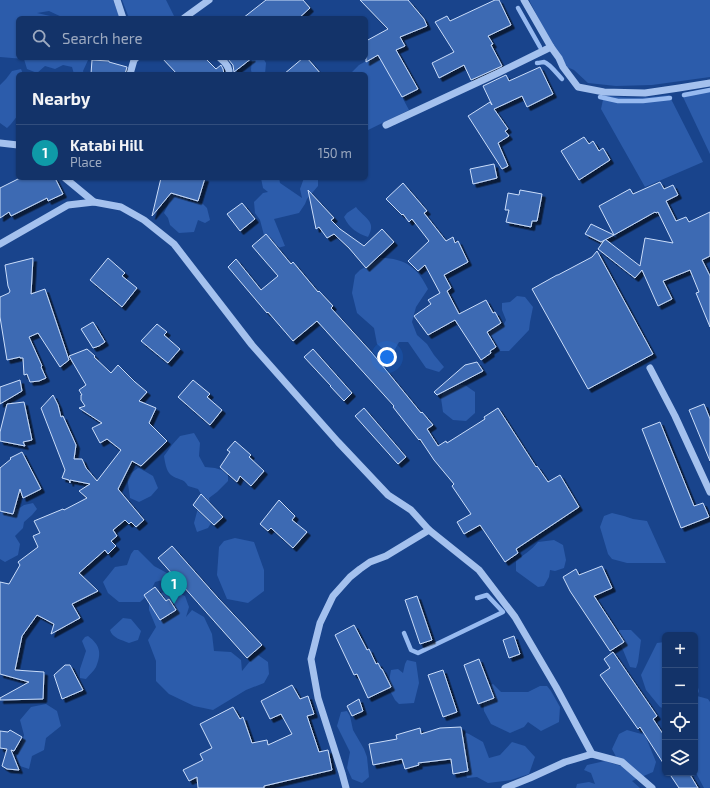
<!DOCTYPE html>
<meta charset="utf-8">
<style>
body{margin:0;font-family:"Exo 2",sans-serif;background:#1c3b6f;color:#f1f3f6}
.controls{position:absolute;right:12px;bottom:12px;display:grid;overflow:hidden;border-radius:6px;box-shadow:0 1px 3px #0004}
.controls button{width:36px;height:36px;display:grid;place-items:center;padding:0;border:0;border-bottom:1px solid #324e7d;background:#133369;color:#f1f3f6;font:20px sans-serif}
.you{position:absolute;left:387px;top:357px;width:14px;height:14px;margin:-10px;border:3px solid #fff;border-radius:50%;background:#1a73e8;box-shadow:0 0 0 6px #1a73e833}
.badge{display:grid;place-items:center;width:26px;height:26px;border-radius:50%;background:#ffdc61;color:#fff;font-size:13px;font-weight:700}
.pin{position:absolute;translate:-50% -33px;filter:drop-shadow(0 1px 2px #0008)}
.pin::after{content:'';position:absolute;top:21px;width:14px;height:12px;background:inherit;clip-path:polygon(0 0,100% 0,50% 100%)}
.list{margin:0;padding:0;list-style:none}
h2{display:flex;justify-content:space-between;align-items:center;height:52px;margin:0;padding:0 16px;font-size:17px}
h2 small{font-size:13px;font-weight:400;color:#9daac0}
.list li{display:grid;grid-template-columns:26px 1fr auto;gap:12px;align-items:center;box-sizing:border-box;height:56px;padding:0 16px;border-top:1px solid #324e7d}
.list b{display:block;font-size:15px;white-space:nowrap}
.list p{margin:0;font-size:13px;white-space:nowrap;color:#9daac0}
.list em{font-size:13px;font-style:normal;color:#9daac0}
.icon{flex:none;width:22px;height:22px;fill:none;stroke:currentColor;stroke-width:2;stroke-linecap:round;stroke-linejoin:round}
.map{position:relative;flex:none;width:710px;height:788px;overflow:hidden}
.search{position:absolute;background:#133369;box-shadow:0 1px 3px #0004;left:16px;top:16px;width:352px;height:44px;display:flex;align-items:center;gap:10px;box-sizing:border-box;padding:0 14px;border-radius:6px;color:#9daac0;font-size:15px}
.panel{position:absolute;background:#133369;box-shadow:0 1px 3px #0004;left:16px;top:72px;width:352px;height:108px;border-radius:6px}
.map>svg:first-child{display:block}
.green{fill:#2c5cab}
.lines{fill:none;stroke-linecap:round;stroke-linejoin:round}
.stream{stroke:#97baf0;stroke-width:4.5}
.building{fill:#3e6ab3;stroke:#caddfa;filter:url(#shadow)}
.minor{stroke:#a4c1ee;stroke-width:7}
</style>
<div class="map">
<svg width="710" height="788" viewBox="0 0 710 788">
<defs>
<filter id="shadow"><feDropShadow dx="3.5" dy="3.5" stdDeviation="0" flood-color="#0009"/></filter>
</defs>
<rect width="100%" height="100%" fill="#19448c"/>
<g class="green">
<polygon points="0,0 113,0 120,18 64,18 49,11 37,13 59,18 18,18 18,58 96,58 88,60 83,71 84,74 74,74 72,67 63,65 55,69 45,66 37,73 27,69 24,59 0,57"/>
<polygon points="122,0 166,0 175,18 129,18"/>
<polygon points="529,0 710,0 710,77 652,85 616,86 588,83 574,70 567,67 545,31"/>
<polygon points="379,54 409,110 366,131 366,74 350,74 359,65"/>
<polygon points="252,58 263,58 266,63 265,74 252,74 251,70"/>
<polygon points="21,69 23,74 18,74 18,115 11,124 7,128 0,123 0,85 6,79 12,71"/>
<polygon points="710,88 710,154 683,97 683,93"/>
<path d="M604,95C627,99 646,98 669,95L703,162L645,187L601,109Z"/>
<polygon points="261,178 279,178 280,183 302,198 300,189 304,178 318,178 318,186 307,199 305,204 299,213 274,219 285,246 274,249 265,239 260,220 255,213 254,202 263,193 268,192 263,188"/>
<polygon points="182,191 188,201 202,203 207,208 210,220 205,223 198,220 194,232 179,233 170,225 168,218 164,213 168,205 170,192"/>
<path d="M356,207C365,219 377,221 368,237C357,233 350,229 344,217L347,213Z"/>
<path d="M381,258C405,258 418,268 428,289L416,307L412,322L417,335L427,344L434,355L444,367L439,372L426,368L408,342H399L394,351L387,353L377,344L374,328L357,313L352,293L355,275L360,270Z"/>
<polygon points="517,296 525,297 533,307 530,322 529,330 509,351 500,351 490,334 489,325 491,324 503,326 506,320 502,310 502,303 510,302"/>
<polygon points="452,384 465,385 475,392 475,413 466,421 453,420 443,412 441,398 446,387"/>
<path d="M194,433L200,443L199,456L205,467L215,468L228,472V481L217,492L209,498L213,520L208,528L197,532L194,523L198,508L201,494L198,489L188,486C184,478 177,480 171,475C166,471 165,462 164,456L172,445L180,436Z"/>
<polygon points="138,468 141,469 153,476 158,488 151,496 139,502 130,498 127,476"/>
<polygon points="33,503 37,509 32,515 24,522 23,528 15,536 20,544 18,555 5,562 0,559 0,513 3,510 18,509 24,505"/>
<polygon points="612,513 624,516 633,519 647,521 666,563 627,563 612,559 608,554 600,527 604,516"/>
<polygon points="235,538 254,542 264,570 264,591 248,603 227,599 217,575 219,547 224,541"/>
<path d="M554,540L563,545L566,560L564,568L555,571L550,570L549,577L544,586L538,587L516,571V561C524,554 531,551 538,542Z"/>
<polygon points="134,550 138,550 154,566 167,573 166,579 155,582 150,593 140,602 119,602 108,593 103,582 115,567 127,565 131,554"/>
<polygon points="171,590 185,596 189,607 186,617 192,610 204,617 212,634 214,651 231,652 241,660 242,671 251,660 258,655 268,662 269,674 264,683 246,690 213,710 194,706 169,694 156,681 156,661 148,640 156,627 149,610 149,604 161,593"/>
<path d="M123,618L131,619L141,631L138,640L129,643C122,640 112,638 110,630Z"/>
<polygon points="619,630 631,630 641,640 638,662 636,668 630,667 623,650 617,640"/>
<path d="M88,636C100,645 102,653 96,667C94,671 89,675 86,679L80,678V669L86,651L82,641L85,637Z"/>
<polygon points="665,642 665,709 660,707 646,690 641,675 657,643"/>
<polygon points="407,660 416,662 419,683 414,703 399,704 395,700 388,687 391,670 398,669 403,673 405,664"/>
<polygon points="695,678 699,691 697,696 708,699 710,702 710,788 704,788 695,771"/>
<polygon points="493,684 501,692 528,692 540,686 547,686 551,691 560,707 559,722 541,731 528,722 524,727 510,733 491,724 484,711 483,697 483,688"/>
<polygon points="46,704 57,711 61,726 46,738 44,750 32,756 29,769 20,766 16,758 21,746 24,735 20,720 31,707"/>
<polygon points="347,711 350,716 353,730 364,749 367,757 369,777 362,783 352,779 347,768 350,752 337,726 341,712"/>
<polygon points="627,730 645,735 656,762 653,772 632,781 640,788 576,788 577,784 589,782 595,784 591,773 584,770 587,765 605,761 621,766 612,749 619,734"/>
<polygon points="466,733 469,734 483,742 489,758 500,755 512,742 525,746 535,757 529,774 511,780 488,783 477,777 467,778 464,767 455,743"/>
</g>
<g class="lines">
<g class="stream">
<polyline points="518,8 540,47"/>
<path d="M537,63C539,63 543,62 544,62C549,63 558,75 562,79"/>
<polyline points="684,95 710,90"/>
<polyline points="600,97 618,101 643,101 670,98"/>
<polyline points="404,633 411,650 418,653 503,612 487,595 477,598"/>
</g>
</g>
<g class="building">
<polygon points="266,0 303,0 310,8 299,18 243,18"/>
<polygon points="360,0 408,0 424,19 427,26 400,37 405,46 396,50 418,89 402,97 378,55 366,62 366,41 388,29"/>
<polygon points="495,0 499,0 511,25 488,36 493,44 491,45 502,66 471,80 464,65 439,78 432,63 454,52 435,22 447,16 450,21"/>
<polygon points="162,58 205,58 216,69 221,65 223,69 224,74 177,74"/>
<polygon points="230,58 252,58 234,72 233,65 228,59"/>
<polygon points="303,58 307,58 321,74 284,74"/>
<polygon points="92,60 109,61 109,62 127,67 125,74 91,74"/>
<polygon points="540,67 553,94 527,107 522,96 494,109 508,129 505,131 509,136 498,143 508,166 502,169 468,116 490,102 492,105 483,86 506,75 509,81"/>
<polygon points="584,137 589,144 593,141 599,151 603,148 610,160 579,180 561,151"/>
<polygon points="494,164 497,178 473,184 470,169"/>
<polygon points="20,178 55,178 63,194 48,201 47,198 11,216 9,212 0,218 0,188"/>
<polygon points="161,178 205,178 198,201 171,193 152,216"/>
<polygon points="660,182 664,189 673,185 678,195 666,201 676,221 686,217 689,222 710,212 710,256 702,260 710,276 710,327 696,293 699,292 690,270 663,281 672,299 658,306 642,270 635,278 598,249 605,239 640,266 645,238 673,243 658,212 656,213 655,212 614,235 599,206 630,189 633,194"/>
<polygon points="403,183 427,211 424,213 446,241 453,237 455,243 458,241 468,262 444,275 451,288 447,291 459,314 486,300 493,313 495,312 501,323 487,332 496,347 490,351 491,353 481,360 455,320 428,335 414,316 431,304 428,300 440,293 425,265 418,271 408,261 429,241 412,219 409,222 403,214 402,215 386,199"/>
<polygon points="308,190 334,218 331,220 340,229 364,246 382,229 394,242 366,268 349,248 334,234 327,238 319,227 316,229"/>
<polygon points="520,190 542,194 537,221 532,221 531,227 506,222 509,210 505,210 508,193 519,195"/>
<polygon points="242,203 255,219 240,231 227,214"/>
<polygon points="591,224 614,235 601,242 585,234"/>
<polygon points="266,234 291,264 293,262 318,292 319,291 333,306 331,308 372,353 421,413 422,412 433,425 427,429 438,446 446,441 447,443 485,419 484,417 498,408 536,467 537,466 548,482 560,475 579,507 516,549 518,553 505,562 480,525 464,534 457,522 471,514 452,486 454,484 434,460 420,439 419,440 393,407 394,406 317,321 293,341 268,312 267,313 228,267 236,259 261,290 278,276 252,246"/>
<polygon points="597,251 653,354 588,389 532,289 557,275 558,275 592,257"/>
<polygon points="33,258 31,294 45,289 69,360 60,367 38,333 29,337 42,366 41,367 46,378 39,381 30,382 27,374 24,375 23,358 20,358 20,357 7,360 0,317 0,297 9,293 10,291 8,286 5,265"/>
<polygon points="108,258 125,273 122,276 137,288 122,307 90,280"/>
<polygon points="93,322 105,342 99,346 93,348 81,329"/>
<polygon points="157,324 167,332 164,335 180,349 168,363 141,341"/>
<polygon points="87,349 95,356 94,357 111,373 118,365 135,382 147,392 139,401 156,408 149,423 167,441 141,466 132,461 118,489 144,520 136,527 131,522 129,524 125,520 113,530 117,536 111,541 116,546 108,554 105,550 79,573 98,591 72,604 80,618 51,634 54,624 37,615 22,636 15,670 44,672 43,699 0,700 0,698 29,682 0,674 0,582 9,584 20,565 18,562 38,547 33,536 40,533 34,521 63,509 64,510 87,498 79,491 90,484 70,480 70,483 69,480 62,478 65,470 41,408 53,395 58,405 61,417 63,416 76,445 74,459 82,459 86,468 97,481 121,450 107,439 100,443 92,428 102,423 79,408 85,406 81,400 81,395 82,395 79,390 86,385 69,356"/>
<polygon points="313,349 352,393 344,401 330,386 331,386 304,357"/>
<polygon points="477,362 483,371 437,395 434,392 465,365"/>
<polygon points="20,380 22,391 0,404 0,387"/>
<polygon points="193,380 210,394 207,397 222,410 210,425 178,397"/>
<polygon points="24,402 32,440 23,442 25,446 0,441 0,432 7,404"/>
<polygon points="704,404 710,419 710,461 689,410"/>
<polygon points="364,408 406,457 398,464 355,416"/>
<polygon points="660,422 694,506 703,503 709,517 681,528 642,429"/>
<polygon points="235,441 251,455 249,457 264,471 251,486 240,476 237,482 220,467 230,452 227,450"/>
<polygon points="22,452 41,489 23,498 20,489 13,514 0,511 0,468 11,459 10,458"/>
<polygon points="201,494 223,517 214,525 193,505"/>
<polygon points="279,500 295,516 292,520 307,532 293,548 271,528 268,531 260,524"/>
<polygon points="172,546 217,597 262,645 247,658 158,558"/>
<polygon points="602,566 612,588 594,596 624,642 610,651 570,591 563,577 576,569 579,575"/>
<polygon points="155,587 166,601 169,599 176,610 160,620 144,595"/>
<polygon points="417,596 432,640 420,644 405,600"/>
<polygon points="354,625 367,650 369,649 376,664 378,663 381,669 382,669 391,687 368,698 357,674 354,675 335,635"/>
<polygon points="514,636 520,654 509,658 503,640"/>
<polygon points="613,652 657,716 653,719 665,737 665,766 640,727 638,729 600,675 610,668 604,659"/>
<polygon points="479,659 494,698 478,704 464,665"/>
<polygon points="65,665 70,665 83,690 62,699 54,675"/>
<polygon points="443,670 457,712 443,717 428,675"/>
<polygon points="292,685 300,699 308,696 314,714 307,716 319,752 328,750 332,770 264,786 264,788 198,788 197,777 189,781 183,770 203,760 200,754 212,748 200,724 233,707 240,719 243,717 252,743 267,740 268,745 292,734 281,714 270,719 261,701"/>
<polygon points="359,699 363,711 352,716 347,706"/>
<polygon points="461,727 468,771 453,774 451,759 418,763 419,765 405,769 402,759 373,765 369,744 397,739 396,735 420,728 421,734 440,728"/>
<polygon points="10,730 22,737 14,751 11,750 19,770 7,769 2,766 7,749 0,748 0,731 8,732"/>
<polygon points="669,773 689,773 698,788 679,788"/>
</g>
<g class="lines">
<g class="minor">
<polyline points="117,0 123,18"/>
<polyline points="524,0 551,47 559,58 563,67 578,87 604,92 645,93 679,88 710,83"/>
<polyline points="184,18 209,0"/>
<path d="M220,58C225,62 230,67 229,74"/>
<polyline points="130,74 134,60 136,58"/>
<polyline points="386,125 498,73 551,47"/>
<polyline points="0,143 18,145"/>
<polyline points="65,178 94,202 121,207 144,220 174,244 252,345 338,442 388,495 411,510 429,530 479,570 515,617 556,687 592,754"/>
<polyline points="0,244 68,205 94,202"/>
<polyline points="650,368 675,416 710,492"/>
<polyline points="346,788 342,773 318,698 311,659 320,623 333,596 350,577 360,569 370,562 386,556 429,530"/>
<polyline points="505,788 530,778 565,762 592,754 622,762 652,788"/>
</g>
</g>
</svg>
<div class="controls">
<button>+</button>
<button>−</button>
<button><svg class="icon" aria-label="locate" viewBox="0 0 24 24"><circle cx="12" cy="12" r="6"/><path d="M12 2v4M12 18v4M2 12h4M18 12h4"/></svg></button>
<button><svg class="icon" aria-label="layers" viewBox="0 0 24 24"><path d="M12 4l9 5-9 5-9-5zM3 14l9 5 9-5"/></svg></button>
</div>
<div class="you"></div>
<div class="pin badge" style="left:174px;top:604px;background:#0f9aa8">1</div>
<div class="search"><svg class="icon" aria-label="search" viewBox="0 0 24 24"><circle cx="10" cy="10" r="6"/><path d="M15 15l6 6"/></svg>Search here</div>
<section class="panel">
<h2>Nearby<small></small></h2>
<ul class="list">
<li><span class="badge" style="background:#0f9aa8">1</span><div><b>Katabi Hill</b><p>Place</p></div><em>150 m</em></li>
</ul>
</section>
</div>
